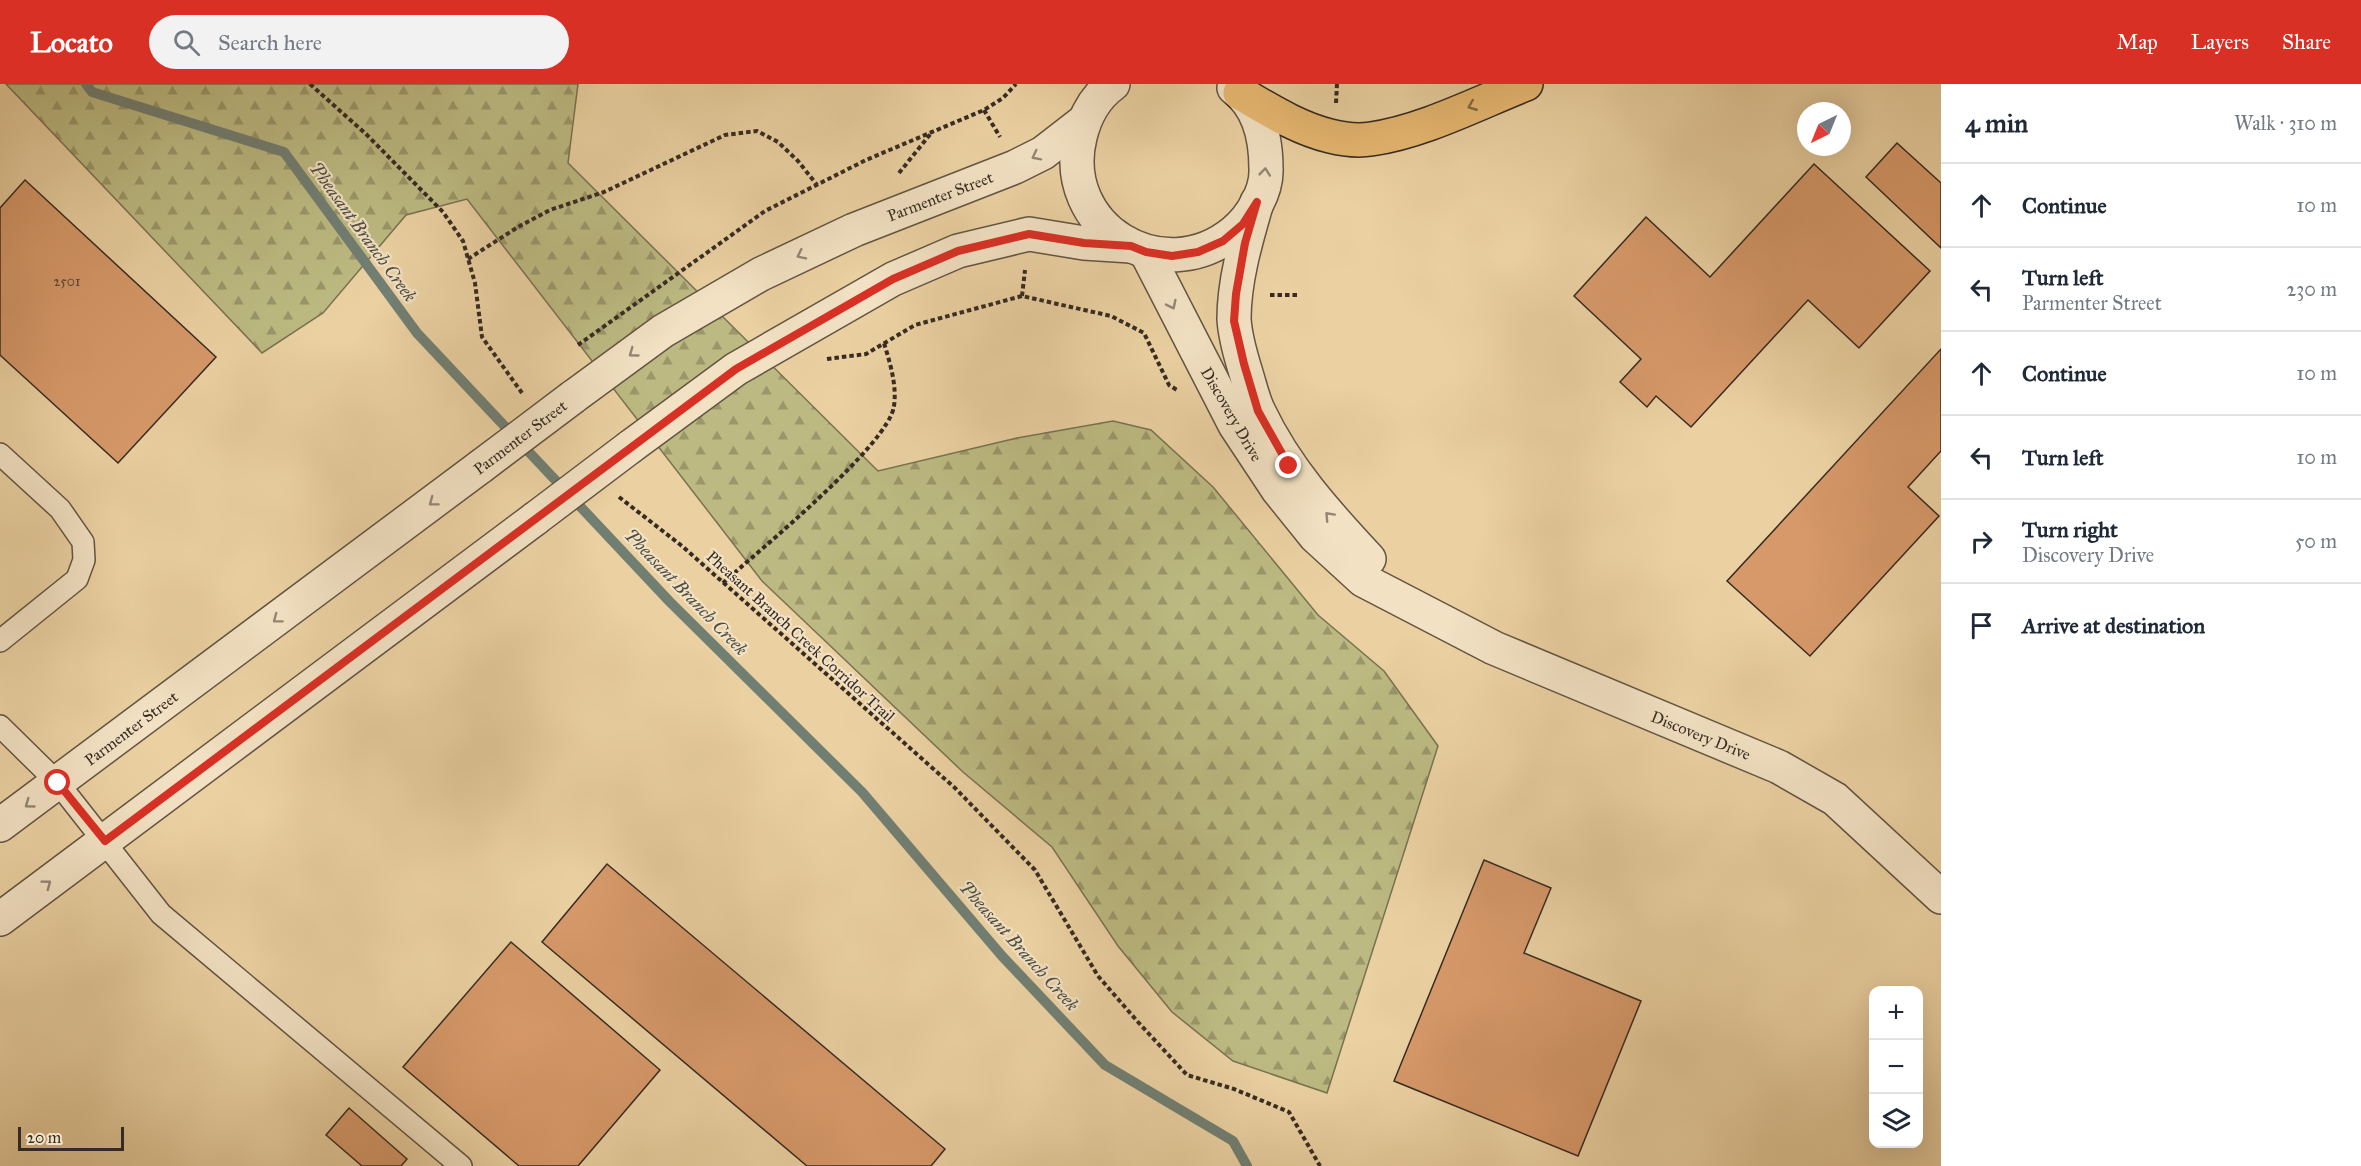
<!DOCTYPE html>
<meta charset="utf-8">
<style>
body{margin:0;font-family:"IM FELL Great Primer",serif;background:#f2f2f3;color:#1f2937}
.controls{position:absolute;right:18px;bottom:18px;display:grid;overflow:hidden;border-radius:12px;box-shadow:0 6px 24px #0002}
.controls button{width:54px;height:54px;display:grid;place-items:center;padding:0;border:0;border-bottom:2px solid #e0e1e3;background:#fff;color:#1f2937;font:30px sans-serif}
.compass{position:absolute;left:1797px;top:18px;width:54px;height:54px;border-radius:50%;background:#fff;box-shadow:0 6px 24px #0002;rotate:223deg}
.scale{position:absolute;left:18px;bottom:15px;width:106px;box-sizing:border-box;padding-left:6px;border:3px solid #362b23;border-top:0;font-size:16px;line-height:21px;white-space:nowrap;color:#362b23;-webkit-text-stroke:4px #f2e1c3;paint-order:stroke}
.stop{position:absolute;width:18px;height:18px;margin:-14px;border:4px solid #d93025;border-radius:50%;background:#fff}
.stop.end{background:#d93025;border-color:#fff;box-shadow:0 2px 6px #0008}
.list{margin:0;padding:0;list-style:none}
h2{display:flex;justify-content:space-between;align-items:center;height:78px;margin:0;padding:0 24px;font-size:26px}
h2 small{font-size:20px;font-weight:400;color:#747a83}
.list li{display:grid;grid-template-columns:39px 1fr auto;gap:18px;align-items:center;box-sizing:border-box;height:84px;padding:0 24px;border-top:2px solid #e0e1e3}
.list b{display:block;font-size:22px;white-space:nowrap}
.list p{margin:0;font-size:20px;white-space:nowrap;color:#747a83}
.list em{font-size:20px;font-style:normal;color:#747a83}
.icon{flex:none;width:33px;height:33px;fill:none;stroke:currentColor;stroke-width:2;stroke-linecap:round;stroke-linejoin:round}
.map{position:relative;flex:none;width:1941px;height:1082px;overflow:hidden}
header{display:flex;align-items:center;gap:36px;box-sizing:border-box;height:84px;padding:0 30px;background:#d93025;color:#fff}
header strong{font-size:28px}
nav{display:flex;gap:33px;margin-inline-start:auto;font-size:21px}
.search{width:420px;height:54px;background:#f2f2f3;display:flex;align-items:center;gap:15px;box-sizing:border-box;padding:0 21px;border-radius:33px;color:#747a83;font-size:22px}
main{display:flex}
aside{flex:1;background:#fff}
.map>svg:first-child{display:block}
.forest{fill:url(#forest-firs);stroke:#797252;stroke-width:1.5}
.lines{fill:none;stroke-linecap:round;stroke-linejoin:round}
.stream{stroke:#717f73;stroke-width:10}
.building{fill:#d7996a;stroke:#362b23;stroke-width:1.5}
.service-casing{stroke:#635443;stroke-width:24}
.tertiary-casing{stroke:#635443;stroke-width:36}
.motorway-casing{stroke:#362b23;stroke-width:36}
.path{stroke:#362b23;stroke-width:4;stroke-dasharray:4.5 3;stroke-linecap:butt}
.service{stroke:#f2e1c3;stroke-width:21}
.tertiary{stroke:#f2e1c3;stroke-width:33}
.motorway{stroke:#e6b871;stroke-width:33}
.tertiary-bridge-casing{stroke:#635443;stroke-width:36;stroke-linecap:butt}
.tertiary-bridge{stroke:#f2e1c3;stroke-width:33}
.oneway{stroke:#856a46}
.oneway2{stroke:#948673}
.route{stroke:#d93025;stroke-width:8}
.labels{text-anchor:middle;stroke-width:4.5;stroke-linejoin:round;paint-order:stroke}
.number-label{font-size:14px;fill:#5e4635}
.street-label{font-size:16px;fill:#362b23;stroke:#f2e1c3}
.water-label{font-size:18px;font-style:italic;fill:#4e4e44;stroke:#f2e1c3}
</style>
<header>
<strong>Locato</strong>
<div class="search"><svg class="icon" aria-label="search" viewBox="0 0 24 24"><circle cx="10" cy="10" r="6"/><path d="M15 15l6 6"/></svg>Search here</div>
<nav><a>Map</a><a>Layers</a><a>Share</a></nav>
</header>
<main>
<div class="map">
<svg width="1941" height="1082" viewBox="0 0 1941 1082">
<defs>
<pattern id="forest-firs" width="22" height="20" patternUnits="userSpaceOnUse" patternTransform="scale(1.5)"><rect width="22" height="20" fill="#bcba82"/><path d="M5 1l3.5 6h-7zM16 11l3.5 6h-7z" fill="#9a976a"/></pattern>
</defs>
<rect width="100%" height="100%" fill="#ebd1a2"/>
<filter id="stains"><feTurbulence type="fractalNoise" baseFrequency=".00333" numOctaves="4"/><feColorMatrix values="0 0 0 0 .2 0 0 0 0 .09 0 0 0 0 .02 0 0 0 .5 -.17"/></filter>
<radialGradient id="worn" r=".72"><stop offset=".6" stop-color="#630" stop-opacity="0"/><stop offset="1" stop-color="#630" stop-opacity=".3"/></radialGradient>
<polygon class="forest" points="6,0 578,0 568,79 878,387 1017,354 1113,337 1151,346 1213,403 1318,531 1384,587 1438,662 1327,1009 1233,977 1172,928 1118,862 1052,763 963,688 762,497 467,115 406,131 323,229 262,269"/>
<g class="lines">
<polyline class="stream" points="86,0 92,8 284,68 417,249 670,518 862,708 1002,872 1105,981 1233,1057 1247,1082"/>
</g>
<g class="building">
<polygon points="1897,59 1941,99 1941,164 1866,93"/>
<polygon points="1814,80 1930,187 1859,264 1808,216 1691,343 1656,312 1647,323 1620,298 1641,275 1574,212 1646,133 1710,193"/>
<polygon points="25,96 216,273 118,379 0,271 0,124"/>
<polygon points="1941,265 1941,367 1908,403 1939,432 1810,572 1727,497"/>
<polygon points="1484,776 1551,804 1524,869 1641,917 1578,1072 1394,997"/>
<polygon points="607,780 945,1065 931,1082 807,1082 542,858"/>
<polygon points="511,858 660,986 578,1082 519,1082 403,983"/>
<polygon points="349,1024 407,1075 401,1082 362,1082 326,1051"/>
</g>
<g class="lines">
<g class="service-casing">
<g id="service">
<polyline points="0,370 60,425 83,458 84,476 77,495 0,557"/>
<polyline points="0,642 58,699 161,830 461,1082"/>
</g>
</g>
<g class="tertiary-casing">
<g id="tertiary">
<path d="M1113,0C1095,13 1085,32 1080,53C1058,143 1162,207 1234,148C1251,134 1267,108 1266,85C1266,55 1260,23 1234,4"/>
<path d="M1257,118C1246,156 1234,196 1234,235C1235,252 1241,273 1246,289C1250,302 1253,316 1259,328C1286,385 1327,430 1369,475"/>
<polyline points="1146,168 1235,341 1278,406 1315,452 1363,496 1494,564 1779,683 1835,715 1941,813"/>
<polyline points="573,313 663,247 761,190 854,146 1015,83 1043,69 1083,38"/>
<polyline points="630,363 736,285 893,195 958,167 1029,150 1084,159 1131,162"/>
<polyline points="0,741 480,383"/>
<polyline points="0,835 536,434"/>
</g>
</g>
<g class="motorway-casing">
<path id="motorway" d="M1240,9C1268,25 1297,44 1330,52C1342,55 1358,57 1371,55C1422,48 1478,19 1526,0"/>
</g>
<g class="path">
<polyline points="310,0 366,50 443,128 463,157 475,199 482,253 522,309"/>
<polyline points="1336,19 1337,0"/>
<polyline points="984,26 1000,53"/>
<polyline points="899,89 932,48"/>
<polyline points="468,175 518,143 550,126 604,108 725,51 757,47 778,58 798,77 817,101"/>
<polyline points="1270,211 1297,211"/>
<polyline points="1022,212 1025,186"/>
<polyline points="578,261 765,127 866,76 984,26 1003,14 1016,0"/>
<polyline points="827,275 866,270 915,241 1022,212 1111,232 1144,249 1169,301 1177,306"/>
<polyline points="619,413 682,462 955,704 1035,786 1098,892 1138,938 1187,991 1234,1005 1289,1028 1320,1082"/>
<path d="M723,499C757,468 889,361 894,322C897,301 890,279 884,259"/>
</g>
<use href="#service" class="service"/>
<use href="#tertiary" class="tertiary"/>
<use href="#motorway" class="motorway"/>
<g class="tertiary-bridge-casing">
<g id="tertiary-bridge">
<polyline points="480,383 573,313"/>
<polyline points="536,434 630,363"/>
</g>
</g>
<use href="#tertiary-bridge" class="tertiary-bridge"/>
</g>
<defs><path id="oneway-chevron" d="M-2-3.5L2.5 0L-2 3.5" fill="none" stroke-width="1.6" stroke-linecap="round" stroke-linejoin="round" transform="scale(1.5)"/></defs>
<use class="oneway" href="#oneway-chevron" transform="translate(1472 22) rotate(158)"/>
<g class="oneway2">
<use href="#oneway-chevron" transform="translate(1036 72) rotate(153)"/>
<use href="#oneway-chevron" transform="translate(1265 88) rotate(-84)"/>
<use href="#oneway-chevron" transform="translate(801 171) rotate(154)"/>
<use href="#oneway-chevron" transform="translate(1172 221) rotate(64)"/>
<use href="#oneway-chevron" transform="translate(633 269) rotate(144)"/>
<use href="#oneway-chevron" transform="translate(433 418) rotate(143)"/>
<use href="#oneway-chevron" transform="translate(1329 432) rotate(-133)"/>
<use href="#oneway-chevron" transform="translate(277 535) rotate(143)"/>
<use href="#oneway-chevron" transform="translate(29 720) rotate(144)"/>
<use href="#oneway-chevron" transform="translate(47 800) rotate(-37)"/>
</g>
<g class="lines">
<polyline class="route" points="58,699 105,757 736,285 893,195 958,167 1029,150 1084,159 1131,162 1146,168 1172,172 1198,168 1223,157 1243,140 1257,118 1245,159 1236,210 1234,237 1244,280 1258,327 1289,382"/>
</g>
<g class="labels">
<g class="number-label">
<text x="67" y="202">2501</text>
</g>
<g class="street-label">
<text transform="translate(940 112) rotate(-21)" y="6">Parmenter Street</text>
<text transform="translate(1232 330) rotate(60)" y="6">Discovery Drive</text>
<text transform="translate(520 353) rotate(-37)" y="6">Parmenter Street</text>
<text transform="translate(801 552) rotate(42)" y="6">Pheasant Branch Creek Corridor Trail</text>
<text transform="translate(131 644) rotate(-37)" y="6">Parmenter Street</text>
<text transform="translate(1701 651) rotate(22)" y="6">Discovery Drive</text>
</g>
<g class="water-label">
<text transform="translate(363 148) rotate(54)" y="6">Pheasant Branch Creek</text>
<text transform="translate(686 508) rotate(46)" y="6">Pheasant Branch Creek</text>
<text transform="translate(1019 862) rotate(48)" y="6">Pheasant Branch Creek</text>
</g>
</g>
<rect width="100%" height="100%" filter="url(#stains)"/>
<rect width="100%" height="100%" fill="url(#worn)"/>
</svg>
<div class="controls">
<button>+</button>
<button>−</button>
<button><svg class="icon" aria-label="layers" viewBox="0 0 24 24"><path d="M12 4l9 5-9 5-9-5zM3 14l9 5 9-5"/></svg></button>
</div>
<svg class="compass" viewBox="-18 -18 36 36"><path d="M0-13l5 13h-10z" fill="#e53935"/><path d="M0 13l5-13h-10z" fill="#747a83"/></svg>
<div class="scale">20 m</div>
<div class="stop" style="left:58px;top:699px"></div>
<div class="stop end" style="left:1289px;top:382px"></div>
</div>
<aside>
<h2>4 min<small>Walk · 310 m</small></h2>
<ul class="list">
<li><svg class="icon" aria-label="ahead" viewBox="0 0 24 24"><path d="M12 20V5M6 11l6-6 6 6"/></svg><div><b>Continue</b></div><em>10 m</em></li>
<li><svg class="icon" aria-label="left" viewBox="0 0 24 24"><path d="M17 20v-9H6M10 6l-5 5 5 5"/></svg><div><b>Turn left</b><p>Parmenter Street</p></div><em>230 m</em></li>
<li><svg class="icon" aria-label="ahead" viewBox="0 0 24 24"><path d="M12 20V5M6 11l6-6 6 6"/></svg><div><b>Continue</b></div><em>10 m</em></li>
<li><svg class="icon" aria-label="left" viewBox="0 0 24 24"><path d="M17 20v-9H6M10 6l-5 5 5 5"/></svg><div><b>Turn left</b></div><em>10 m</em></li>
<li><svg class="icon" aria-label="right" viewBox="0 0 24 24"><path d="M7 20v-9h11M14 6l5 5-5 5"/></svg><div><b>Turn right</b><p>Discovery Drive</p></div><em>50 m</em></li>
<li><svg class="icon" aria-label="arrive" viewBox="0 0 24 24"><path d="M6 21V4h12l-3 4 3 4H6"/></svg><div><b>Arrive at destination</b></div></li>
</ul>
</aside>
</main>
